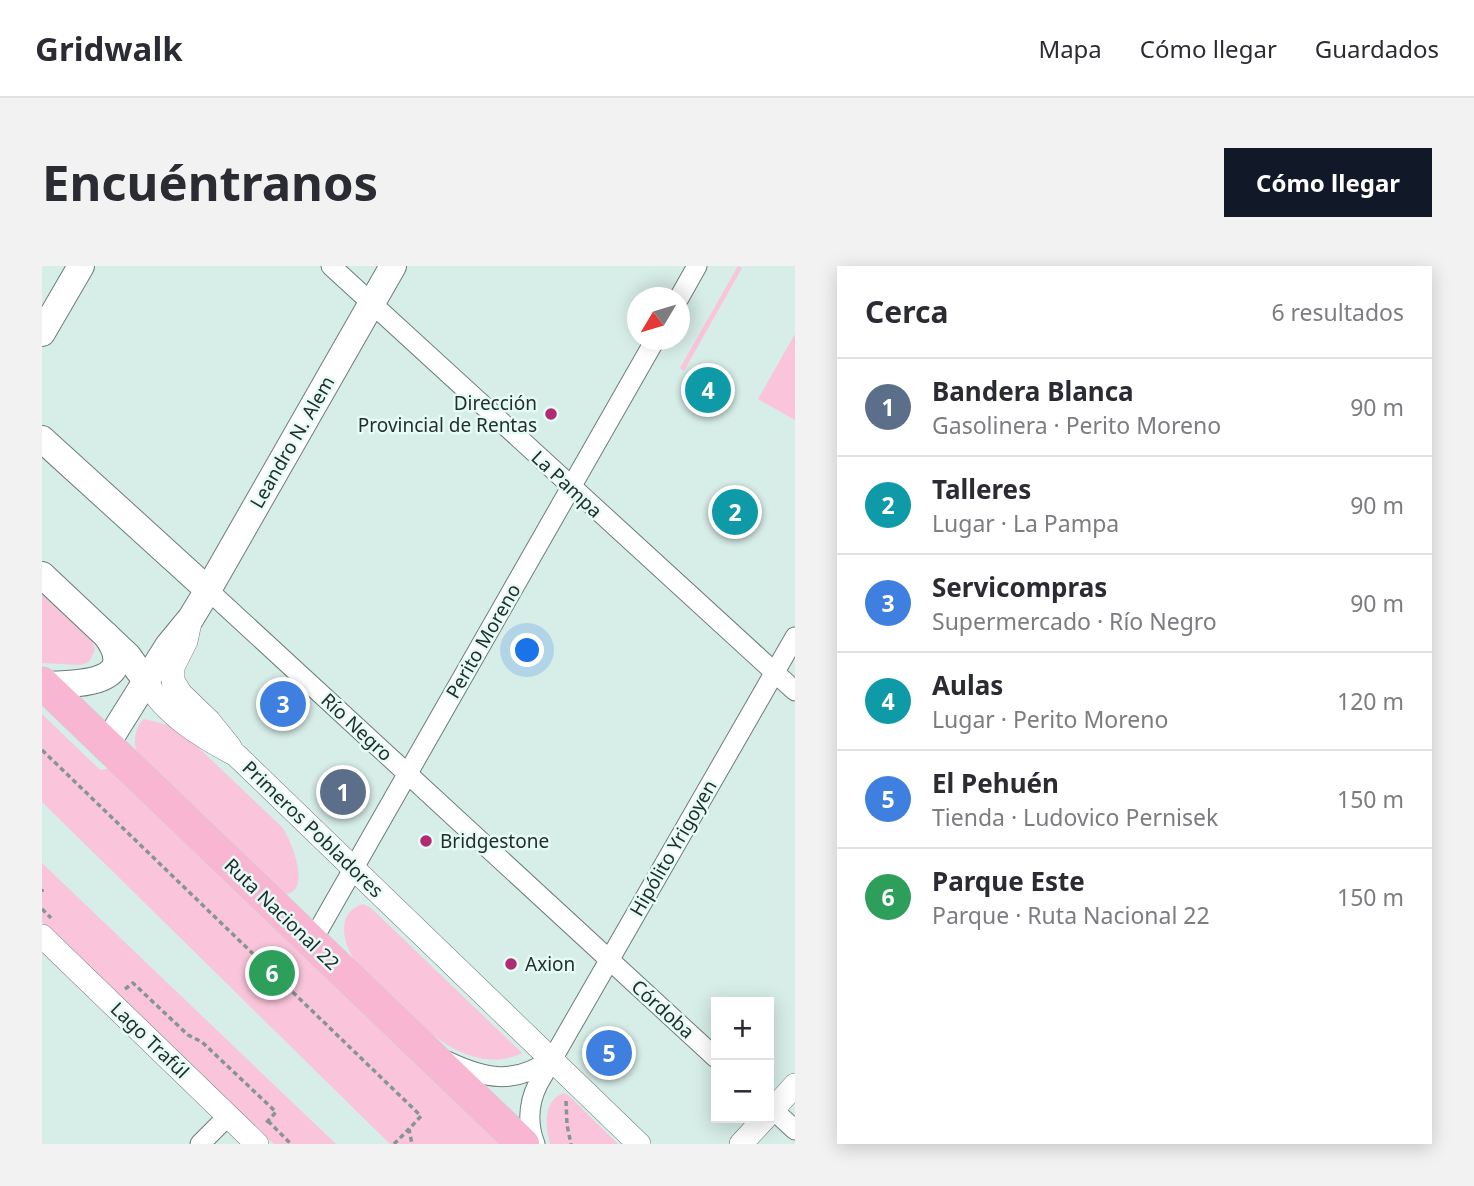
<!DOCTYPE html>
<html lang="es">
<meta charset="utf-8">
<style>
body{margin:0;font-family:"Noto Sans",sans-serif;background:#f2f2f3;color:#2b2b33}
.controls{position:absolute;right:21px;bottom:21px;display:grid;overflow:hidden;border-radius:0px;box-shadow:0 4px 18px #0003}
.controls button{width:63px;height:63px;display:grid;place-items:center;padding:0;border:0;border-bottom:2px solid #e1e1e2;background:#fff;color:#2b2b33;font:35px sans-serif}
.compass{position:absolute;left:585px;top:21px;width:63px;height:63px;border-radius:50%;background:#fff;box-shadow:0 4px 18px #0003;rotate:232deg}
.you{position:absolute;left:486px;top:385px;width:24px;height:24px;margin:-18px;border:5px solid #fff;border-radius:50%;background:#1a73e8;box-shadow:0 0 0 10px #1a73e833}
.badge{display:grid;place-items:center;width:46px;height:46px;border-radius:50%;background:#111827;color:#fff;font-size:23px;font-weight:700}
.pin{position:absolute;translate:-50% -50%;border:4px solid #fff;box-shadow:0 2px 7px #0006}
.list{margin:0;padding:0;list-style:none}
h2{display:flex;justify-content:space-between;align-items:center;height:91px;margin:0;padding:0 28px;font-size:30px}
h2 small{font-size:23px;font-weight:400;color:#7c7c81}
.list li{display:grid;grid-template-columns:46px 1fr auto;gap:21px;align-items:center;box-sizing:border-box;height:98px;padding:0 28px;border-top:2px solid #e1e1e2}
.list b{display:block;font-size:26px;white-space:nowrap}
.list p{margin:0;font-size:23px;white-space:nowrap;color:#7c7c81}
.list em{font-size:23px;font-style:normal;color:#7c7c81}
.map{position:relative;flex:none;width:753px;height:878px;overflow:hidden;border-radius:0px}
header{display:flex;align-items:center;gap:42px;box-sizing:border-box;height:98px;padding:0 35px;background:#fff;border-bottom:2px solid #e1e1e2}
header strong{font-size:33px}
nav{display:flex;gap:38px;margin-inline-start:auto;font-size:24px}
.intro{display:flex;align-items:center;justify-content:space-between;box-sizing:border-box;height:168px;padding:0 42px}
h1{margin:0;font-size:49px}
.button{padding:18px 32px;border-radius:0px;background:#111827;color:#fff;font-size:24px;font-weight:700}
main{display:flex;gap:42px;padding:0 42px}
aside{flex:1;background:#fff;border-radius:0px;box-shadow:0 4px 18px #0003}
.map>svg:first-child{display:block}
.green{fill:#fac5da}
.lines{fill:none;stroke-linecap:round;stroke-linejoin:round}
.minor-casing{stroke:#6b7e7a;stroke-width:21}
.tertiary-casing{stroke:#6b7e7a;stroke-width:24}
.secondary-casing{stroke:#6b7e7a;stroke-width:28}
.trunk-casing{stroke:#cbcdcc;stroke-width:33}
.path{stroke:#859592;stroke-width:3.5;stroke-dasharray:5 3.5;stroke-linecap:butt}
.minor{stroke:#fff;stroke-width:19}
.tertiary{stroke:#fff;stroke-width:23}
.secondary{stroke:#fff;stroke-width:26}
.trunk{stroke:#f8b6d2;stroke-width:32}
.poi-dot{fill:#b02b72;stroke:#e5fbf5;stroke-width:2.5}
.labels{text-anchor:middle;stroke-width:5;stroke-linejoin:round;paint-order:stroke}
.poi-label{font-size:19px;fill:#252e2c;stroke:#e5fbf5;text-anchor:start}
.street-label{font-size:19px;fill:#252e2c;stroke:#e5fbf5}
</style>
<header>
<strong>Gridwalk</strong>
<nav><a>Mapa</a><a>Cómo llegar</a><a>Guardados</a></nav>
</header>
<div class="intro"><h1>Encuéntranos</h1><a class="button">Cómo llegar</a></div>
<main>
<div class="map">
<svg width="753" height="878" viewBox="0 0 753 878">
<rect width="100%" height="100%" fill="#d7ede8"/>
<g class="green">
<polygon points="696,0 700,2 642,105 638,102"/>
<polygon points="753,68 753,154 716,133"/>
<polygon points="0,328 50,375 53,384 47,396 39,399 0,397"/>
<polygon points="0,448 55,501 59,504 69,502 463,878 348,878 0,536"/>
<path d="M102,453L126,459L141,467L240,561C250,575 271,629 241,628L97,490C90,480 92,461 102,453Z"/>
<polygon points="0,597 294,878 232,878 0,656"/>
<path d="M321,638L329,642L480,787C419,817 356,737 317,700C302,683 291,647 321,638Z"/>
<path d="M522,827L526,829L576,878H508C503,860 501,834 522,827Z"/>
</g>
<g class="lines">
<g class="minor-casing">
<g id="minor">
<polyline points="289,0 753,425"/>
<polyline points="637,32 655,0"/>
<polyline points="166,324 674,792"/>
<polyline points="269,677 613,74"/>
<path d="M405,795C443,813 472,819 508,794"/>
<polyline points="727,840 753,864"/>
<polyline points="158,878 186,850"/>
<path d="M493,878C485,857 486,838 496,818L753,371"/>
</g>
</g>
<g class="tertiary-casing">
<g id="tertiary">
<polyline points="149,352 144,375 131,401 131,415 139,428 167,455 188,481"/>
<path d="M104,415C123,449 160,471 194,489L597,878"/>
<polyline points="0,670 215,878"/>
<polyline points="727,848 753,819"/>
<polyline points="699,878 723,852"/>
</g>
</g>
<g class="secondary-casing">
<g id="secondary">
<polyline points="0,67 39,0"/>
<polyline points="0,173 166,324"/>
<polyline points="0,309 86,390 104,415"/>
<path d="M2,419C33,418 100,419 64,369"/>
<polyline points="64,479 126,380 149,352 166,324 351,0"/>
</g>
</g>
<g class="trunk-casing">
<polyline id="trunk" points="0,417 481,878"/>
</g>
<g class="path">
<polyline points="0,484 379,850 367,863 370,878"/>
<polyline points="0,623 0,626"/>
<polyline points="0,643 9,652"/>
<polyline points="83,723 91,717 146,769 160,776 234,846 224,857"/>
<polyline points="524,835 525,859 529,878"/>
<polyline points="226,855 249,878"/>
<polyline points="352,878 367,863"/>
</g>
<use href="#minor" class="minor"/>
<use href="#tertiary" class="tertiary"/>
<use href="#secondary" class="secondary"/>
<use href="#trunk" class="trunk"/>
</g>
<g class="poi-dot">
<circle cx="509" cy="148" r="7"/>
<circle cx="384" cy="575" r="7"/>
<circle cx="469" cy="698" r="7"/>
</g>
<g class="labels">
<g class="poi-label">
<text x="495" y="144" text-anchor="end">Dirección<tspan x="495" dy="22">Provincial de Rentas</tspan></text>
<text x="398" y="582">Bridgestone</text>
<text x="483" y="705">Axion</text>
</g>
<g class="street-label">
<text transform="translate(250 176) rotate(-60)" y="7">Leandro N. Alem</text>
<text transform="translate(525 218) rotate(43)" y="7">La Pampa</text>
<text transform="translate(441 375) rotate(-60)" y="7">Perito Moreno</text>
<text transform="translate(315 461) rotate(43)" y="7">Río Negro</text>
<text transform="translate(271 563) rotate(44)" y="7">Primeros Pobladores</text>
<text transform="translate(631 582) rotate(-60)" y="7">Hipólito Yrigoyen</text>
<text transform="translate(240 648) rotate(44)" y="7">Ruta Nacional 22</text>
<text transform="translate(621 743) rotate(42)" y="7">Córdoba</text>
<text transform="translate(108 774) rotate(44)" y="7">Lago Trafúl</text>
</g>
</g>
</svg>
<div class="controls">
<button>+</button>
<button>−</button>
</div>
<svg class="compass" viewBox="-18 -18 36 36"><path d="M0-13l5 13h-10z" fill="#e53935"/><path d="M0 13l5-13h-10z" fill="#7c7c81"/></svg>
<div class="you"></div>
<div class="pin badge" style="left:301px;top:526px;background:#5c6f8a">1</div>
<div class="pin badge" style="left:693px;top:246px;background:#0f9aa8">2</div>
<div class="pin badge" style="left:241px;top:438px;background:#3f7fe0">3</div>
<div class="pin badge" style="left:666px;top:124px;background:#0f9aa8">4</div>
<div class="pin badge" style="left:567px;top:787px;background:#3f7fe0">5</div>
<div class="pin badge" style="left:230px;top:707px;background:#2e9e5b">6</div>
</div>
<aside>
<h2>Cerca<small>6 resultados</small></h2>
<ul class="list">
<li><span class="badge" style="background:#5c6f8a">1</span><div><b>Bandera Blanca</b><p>Gasolinera · Perito Moreno</p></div><em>90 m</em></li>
<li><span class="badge" style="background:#0f9aa8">2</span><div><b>Talleres</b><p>Lugar · La Pampa</p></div><em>90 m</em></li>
<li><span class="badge" style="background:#3f7fe0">3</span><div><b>Servicompras</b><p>Supermercado · Río Negro</p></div><em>90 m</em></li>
<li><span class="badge" style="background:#0f9aa8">4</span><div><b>Aulas</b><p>Lugar · Perito Moreno</p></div><em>120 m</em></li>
<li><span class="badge" style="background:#3f7fe0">5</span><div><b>El Pehuén</b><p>Tienda · Ludovico Pernisek</p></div><em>150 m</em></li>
<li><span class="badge" style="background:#2e9e5b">6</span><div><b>Parque Este</b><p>Parque · Ruta Nacional 22</p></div><em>150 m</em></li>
</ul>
</aside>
</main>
